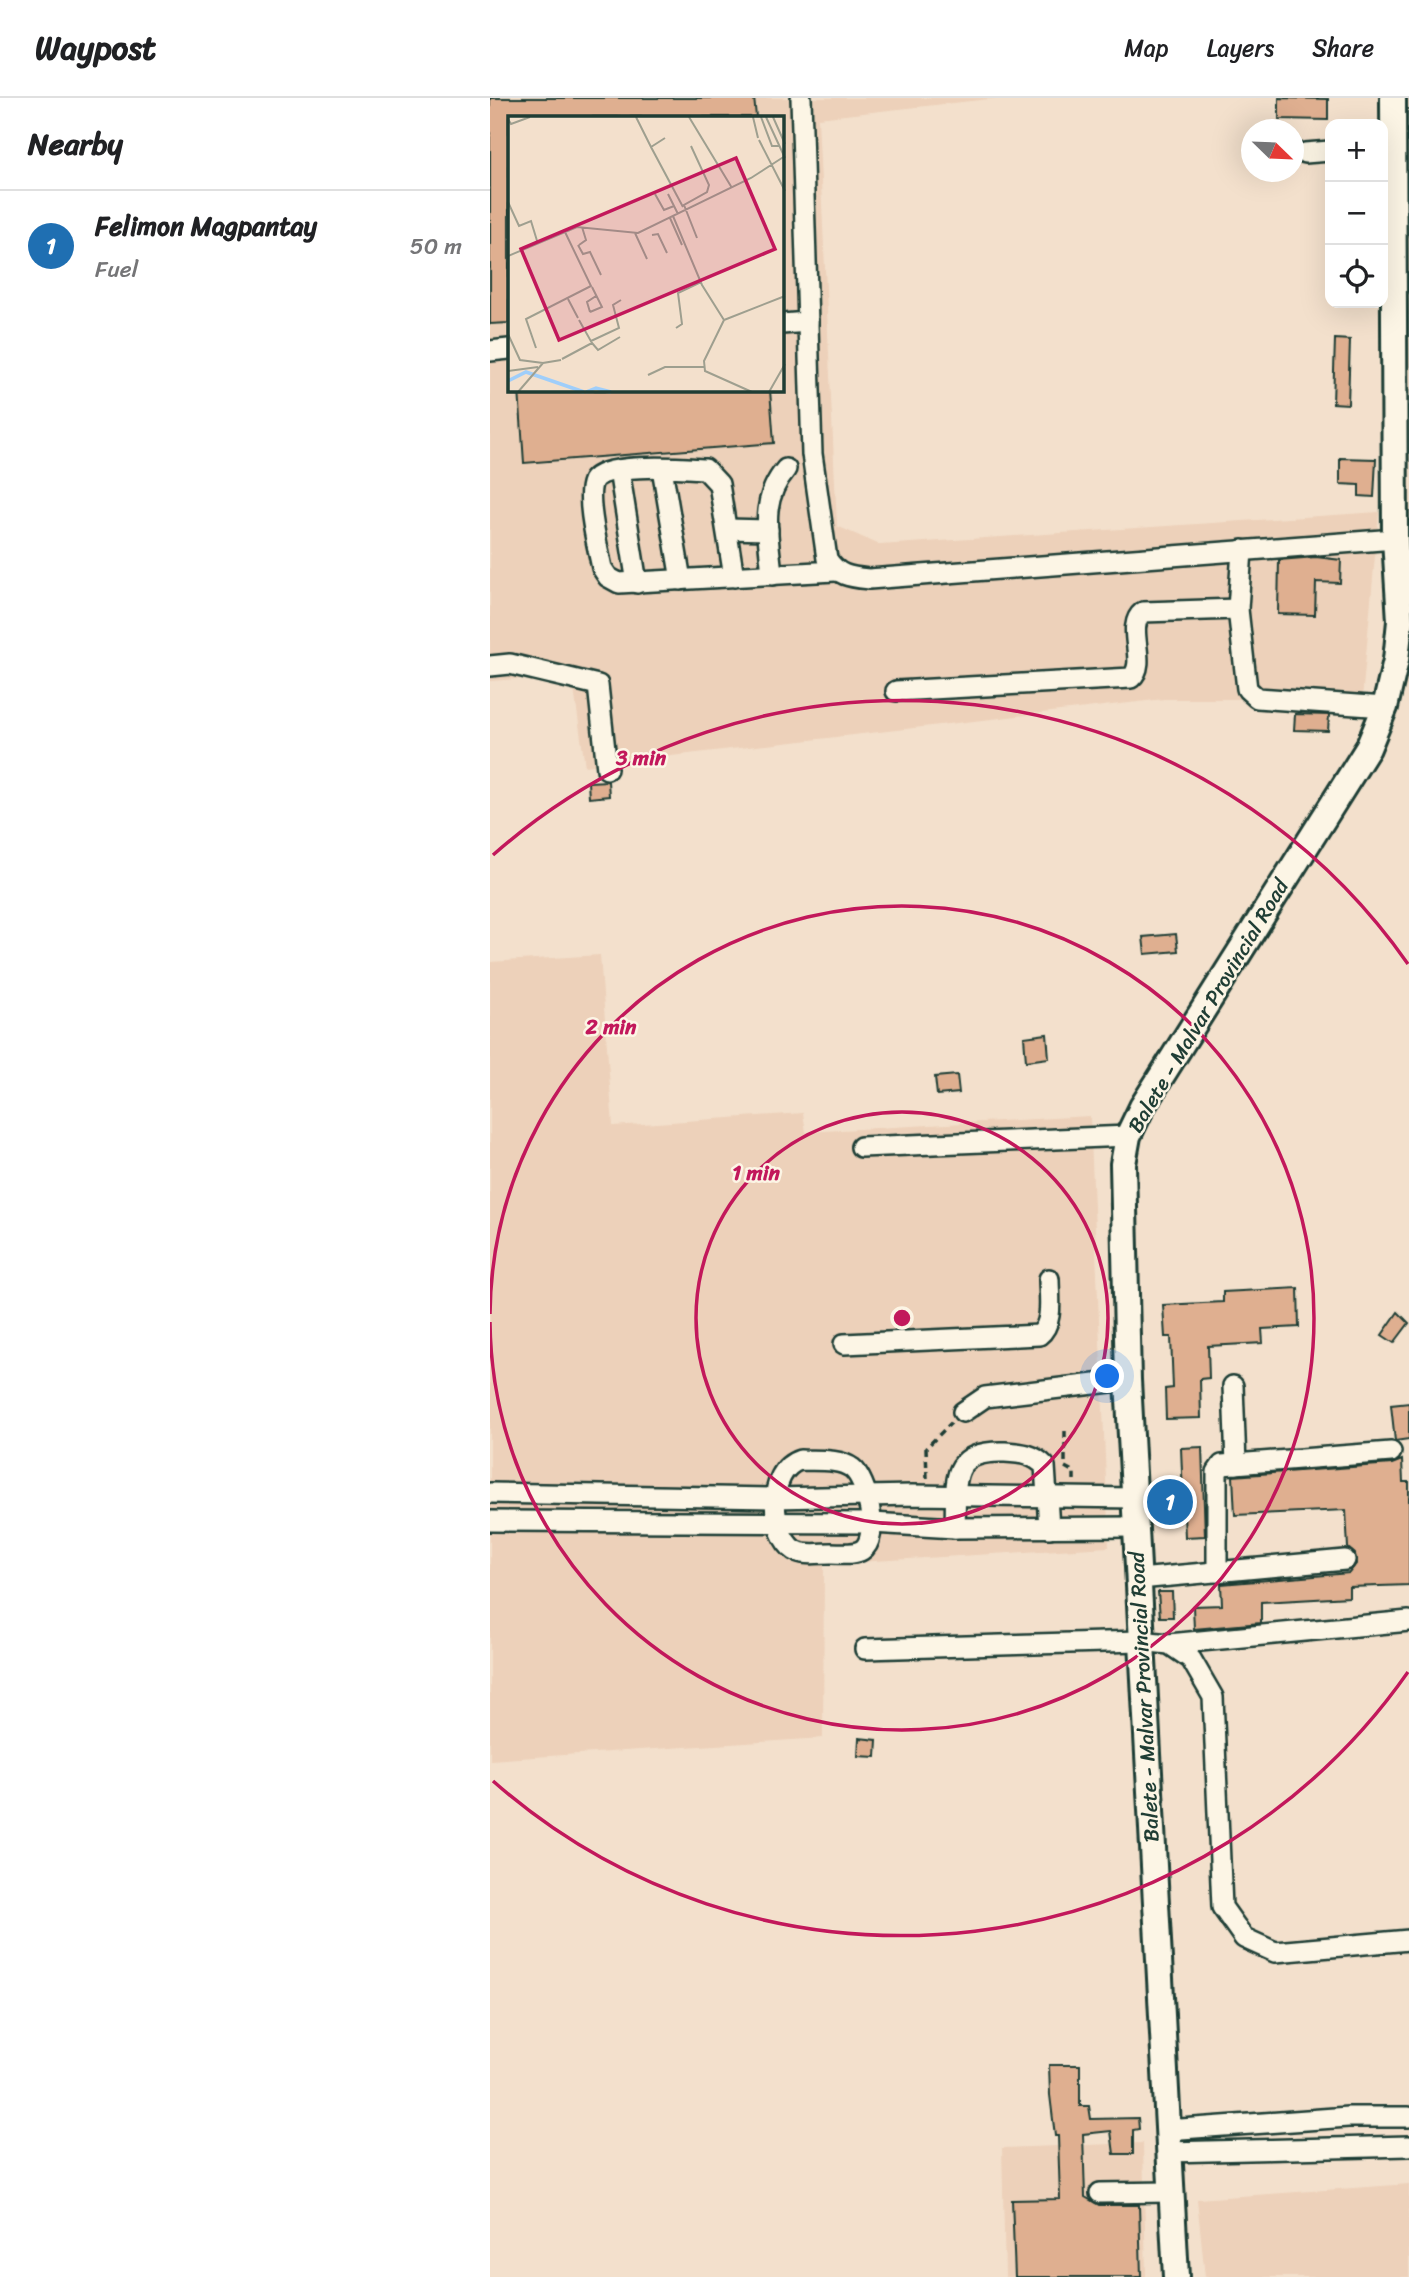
<!DOCTYPE html>
<meta charset="utf-8">
<style>
body{margin:0;font-family:Sriracha,sans-serif;background:#f2f2f2;color:#202124}
.controls{position:absolute;right:21px;top:21px;display:grid;overflow:hidden;border-radius:14px;box-shadow:0 7px 28px #0002}
.controls button{width:63px;height:63px;display:grid;place-items:center;padding:0;border:0;border-bottom:2px solid #e0e0e0;background:#fff;color:#202124;font:35px sans-serif}
.compass{position:absolute;left:751px;top:21px;width:63px;height:63px;border-radius:50%;background:#fff;box-shadow:0 7px 28px #0002;rotate:113deg}
.you{position:absolute;left:618px;top:1279px;width:24px;height:24px;margin:-18px;border:5px solid #fff;border-radius:50%;background:#1a73e8;box-shadow:0 0 0 10px #1a73e833}
.badge{display:grid;place-items:center;width:46px;height:46px;border-radius:50%;background:#1f6fb2;color:#fff;font-size:23px;font-weight:700}
.pin{position:absolute;translate:-50% -50%;border:4px solid #fff;box-shadow:0 2px 7px #0006}
.list{margin:0;padding:0;list-style:none}
h2{display:flex;justify-content:space-between;align-items:center;height:91px;margin:0;padding:0 28px;font-size:30px}
h2 small{font-size:23px;font-weight:400;color:#757577}
.list li{display:grid;grid-template-columns:46px 1fr auto;gap:21px;align-items:center;box-sizing:border-box;height:112px;padding:0 28px;border-top:2px solid #e0e0e0}
.list b{display:block;font-size:26px;white-space:nowrap}
.list p{margin:0;font-size:23px;white-space:nowrap;color:#757577}
.list em{font-size:23px;font-style:normal;color:#757577}
.icon{flex:none;width:38px;height:38px;fill:none;stroke:currentColor;stroke-width:2;stroke-linecap:round;stroke-linejoin:round}
.map{position:relative;flex:none;width:919px;height:2179px;overflow:hidden}
header{display:flex;align-items:center;gap:42px;box-sizing:border-box;height:98px;padding:0 35px;background:#fff;border-bottom:2px solid #e0e0e0}
header strong{font-size:33px}
nav{display:flex;gap:38px;margin-inline-start:auto;font-size:24px}
main{display:flex}
aside{flex:1;background:#fff}
.map>svg:first-child{display:block}
.built{fill:#edd1ba;fill-rule:evenodd}
.building{fill:#dfaf90;stroke:#1f3d34;stroke-width:2}
.lines{fill:none;stroke-linecap:round;stroke-linejoin:round}
.minor-casing{stroke:#1f3d34;stroke-width:24}
.major-casing{stroke:#1f3d34;stroke-width:30}
.path{stroke:#1f3d34;stroke-width:3.5;stroke-dasharray:7 5;stroke-linecap:butt}
.minor{stroke:#fcf5e5;stroke-width:19}
.major{stroke:#fcf5e5;stroke-width:24}
.ring{fill:none;stroke:#c2185b;stroke-width:3.5}
.labels{text-anchor:middle;stroke-width:5;stroke-linejoin:round;paint-order:stroke}
.street-label{font-size:21px;fill:#1f3d34;stroke:#fcf5e5}
.inset-river{fill:none;stroke:#9fcefa;stroke-width:3.5}
.inset-road{fill:none;stroke:#9e9f8f;stroke-width:2}
.view{fill:#c2185b;fill-opacity:0.15;stroke:#c2185b;stroke-width:3.5}
.inset-edge{fill:none;stroke:#1f3d34;stroke-width:3.5}
.centre{fill:#c2185b;stroke:#fcf5e5;stroke-width:3.5}
.ring-label{font-size:21px;text-anchor:middle;font-weight:bold;fill:#c2185b;stroke:#fcf5e5;stroke-width:5;stroke-linejoin:round;paint-order:stroke}
</style>
<header>
<strong>Waypost</strong>
<nav><a>Map</a><a>Layers</a><a>Share</a></nav>
</header>
<main>
<aside>
<h2>Nearby<small></small></h2>
<ul class="list">
<li><span class="badge">1</span><div><b>Felimon Magpantay</b><p>Fuel</p></div><em>50 m</em></li>
</ul>
</aside>
<div class="map">
<svg width="919" height="2179" viewBox="0 0 919 2179">
<rect width="100%" height="100%" fill="#f3e0cc"/>
<filter id="ink" filterUnits="userSpaceOnUse"><feTurbulence type="fractalNoise" baseFrequency=".0143" numOctaves="2"/><feDisplacementMap in="SourceGraphic" scale="14" xChannelSelector="R" yChannelSelector="G"/><feConvolveMatrix kernelMatrix="1 2 1 2 8 2 1 2 1" color-interpolation-filters="sRGB"/></filter>
<g filter="url(#ink)">
<g class="built">
<path d="M0,0H508L328,20L347,428L390,447L889,414L872,601H674L95,668L82,577L0,583ZM19,19H292V292H19Z"/>
<polygon points="110,857 123,1028 313,1015 316,1034 600,1018 619,1449 334,1466 333,1640 0,1662 0,864"/>
<polygon points="653,2045 656,2179 515,2179 512,2050"/>
<polygon points="919,2086 919,2179 715,2179 707,2101"/>
</g>
<g class="building">
<polygon points="0,0 264,0 266,19 19,19 19,225 0,226"/>
<polygon points="789,0 838,1 838,22 789,21"/>
<polygon points="845,241 860,242 858,306 843,305"/>
<polygon points="29,292 280,292 284,345 34,365"/>
<polygon points="850,360 886,361 884,399 869,398 869,387 850,386"/>
<polygon points="826,459 851,462 850,485 826,484 825,517 788,516 789,462"/>
<polygon points="805,616 839,617 838,633 804,632"/>
<polygon points="118,683 119,698 99,700 98,684"/>
<polygon points="686,836 688,853 655,856 653,839"/>
<polygon points="557,936 559,960 536,963 534,939"/>
<polygon points="467,977 469,995 447,997 445,979"/>
<polygon points="808,1190 809,1229 772,1231 773,1245 718,1248 719,1280 710,1281 711,1320 676,1321 675,1291 683,1290 681,1239 675,1239 673,1207 733,1204 733,1194"/>
<polygon points="908,1214 919,1225 904,1245 892,1237"/>
<polygon points="919,1305 919,1341 905,1343 901,1307"/>
<polygon points="712,1349 715,1438 695,1439 694,1417 672,1419 671,1399 693,1398 691,1350"/>
<polygon points="912,1362 913,1384 919,1384 919,1487 859,1489 859,1499 771,1504 771,1525 704,1531 703,1508 732,1507 731,1486 859,1475 866,1466 865,1456 858,1450 856,1412 745,1417 743,1378 902,1366"/>
<polygon points="668,1494 682,1494 683,1519 670,1519"/>
<polygon points="369,1640 387,1642 386,1659 368,1658"/>
<polygon points="559,1967 590,1967 590,2008 599,2008 601,2021 648,2020 649,2031 643,2032 643,2056 624,2056 621,2033 593,2036 595,2099 609,2107 649,2107 651,2179 525,2179 522,2102 570,2101 568,2038 565,2038 560,1997"/>
</g>
<g class="lines">
<g class="minor-casing">
<g id="minor">
<path d="M311,0L322,356L337,461C348,478 360,479 379,481L905,441"/>
<polyline points="815,55 840,53"/>
<polyline points="292,226 318,224"/>
<polyline points="0,253 19,251"/>
<polyline points="172,370 191,482"/>
<polyline points="129,372 147,485"/>
<polyline points="237,431 278,432"/>
<polyline points="752,452 748,511 757,591 767,600 895,609"/>
<path d="M282,477C279,437 268,404 296,371"/>
<path d="M244,479L229,386L215,371C194,370 113,364 103,383C95,401 108,450 112,470L118,479L129,485L345,473"/>
<polyline points="0,568 20,566 108,587 117,671"/>
<path d="M406,593L641,580C659,565 634,529 653,514L748,511"/>
<polyline points="371,1049 638,1038"/>
<path d="M354,1246L549,1237C564,1226 559,1199 559,1181"/>
<polyline points="743,1288 746,1366"/>
<polyline points="473,1314 495,1299 638,1282"/>
<path d="M310,1362C326,1363 349,1360 362,1370C377,1381 391,1440 372,1452C364,1457 351,1455 341,1455C330,1455 314,1458 304,1452C281,1436 275,1373 310,1362Z"/>
<polyline points="0,1395 285,1400 422,1397 645,1400"/>
<polyline points="0,1423 382,1425 465,1430 646,1429"/>
<path d="M465,1430C467,1384 457,1352 515,1354C532,1355 543,1356 555,1368L559,1430"/>
<polyline points="727,1474 727,1374 732,1367 901,1354"/>
<polyline points="649,1481 855,1462"/>
<polyline points="679,1546 919,1523"/>
<polyline points="375,1551 650,1543 679,1546 701,1561 723,1599 732,1809 754,1840 785,1854 919,1842"/>
<polyline points="677,2032 858,2019 919,2019"/>
<polyline points="678,2054 919,2048"/>
<polyline points="610,2095 680,2094"/>
</g>
</g>
<g class="major-casing">
<polyline id="major" points="686,2179 638,1282 633,1066 638,1038 652,1009 878,650 895,609 906,562 910,523 905,441 903,0"/>
</g>
<g class="path">
<polyline points="575,1333 575,1369 584,1374 584,1382"/>
<polyline points="437,1380 436,1350 461,1325"/>
</g>
<use href="#minor" class="minor"/>
<use href="#major" class="major"/>
</g>
</g>
<g class="ring">
<circle cx="412" cy="1220" r="206"/>
<path d="M0 1216A412 412 0 1 1 0 1224"/>
<path d="M918 1574A618 618 0 0 1 3 1683M3 757A618 618 0 0 1 918 866"/>
</g>
<g class="labels">
<g class="street-label">
<text transform="translate(718 908) rotate(-59)" y="7">Balete - Malvar Provincial Road</text>
<text transform="translate(654 1599) rotate(-93)" y="7">Balete - Malvar Provincial Road</text>
</g>
</g>
<g transform="translate(18 18)">
<rect width="276" height="276" fill="#f3e0cc"/>
<path class="inset-river" d="M0,265L18,256L76,276M78,276L88,272L103,276"/>
<path class="inset-road" d="M128,1L143,31M181,1L224,72M245,1L250,22M253,1L264,30H271M258,1L277,42M265,1L277,28M0,3L3,8L22,1M157,22L143,31L175,91M251,24L277,75M183,30L201,69L199,76L176,89L189,122M147,78L156,94L166,90M160,78L170,98M0,86L11,110L23,105L30,128M165,100L194,169L216,204L196,245L197,255L244,276M162,102L174,129M127,117L139,143M144,119L150,118L159,137M70,129L75,138L82,136L93,159M71,129L78,124L74,111M0,140L69,111L130,117L243,62L277,40M60,183L70,202M82,196L94,191L84,171M82,196L79,186L88,180M216,204L277,180M168,212L174,208L170,177L193,166M0,218L12,244L35,247M83,225L111,212L105,189L113,184M84,227L90,234L112,221M28,232L18,203L83,170L57,116M54,243L84,227L71,204M0,255L30,251M140,259L157,251H196M10,276L35,247L53,244M261,276L277,248"/>
<path class="view" d="M228,42L267,133L51,224L13,133Z"/>
<rect width="276" height="276" class="inset-edge"/>
</g>
<circle cx="412" cy="1220" r="10" class="centre"/>
<g class="ring-label">
<text x="151" y="667">3 min</text>
<text x="121" y="936">2 min</text>
<text x="266" y="1082">1 min</text>
</g>
</svg>
<div class="controls">
<button>+</button>
<button>−</button>
<button><svg class="icon" aria-label="locate" viewBox="0 0 24 24"><circle cx="12" cy="12" r="6"/><path d="M12 2v4M12 18v4M2 12h4M18 12h4"/></svg></button>
</div>
<svg class="compass" viewBox="-18 -18 36 36"><path d="M0-13l5 13h-10z" fill="#e53935"/><path d="M0 13l5-13h-10z" fill="#757577"/></svg>
<div class="you"></div>
<div class="pin badge" style="left:680px;top:1404px">1</div>
</div>
</main>
